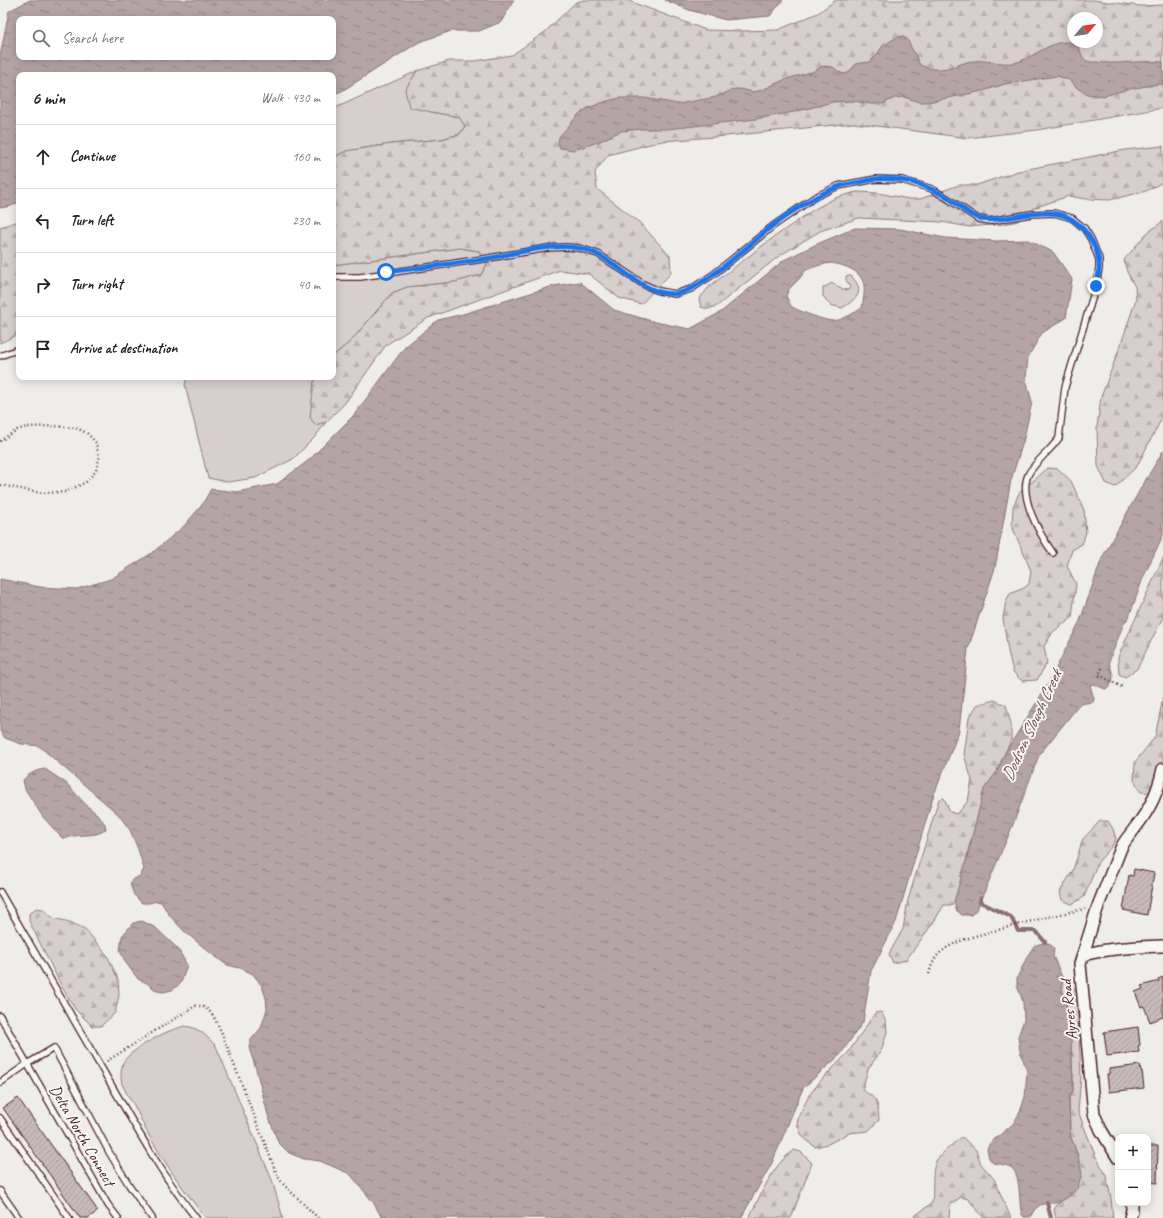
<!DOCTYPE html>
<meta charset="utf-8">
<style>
body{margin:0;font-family:Caveat,sans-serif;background:#f6f6f6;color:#202124}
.controls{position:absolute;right:12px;bottom:12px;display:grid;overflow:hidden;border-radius:8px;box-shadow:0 2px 10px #0003}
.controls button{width:36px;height:36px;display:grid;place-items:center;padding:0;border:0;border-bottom:1px solid #e0e0e0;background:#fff;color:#202124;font:20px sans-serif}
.compass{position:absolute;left:1067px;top:12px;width:36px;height:36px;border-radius:50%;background:#fff;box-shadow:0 2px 10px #0003;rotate:61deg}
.stop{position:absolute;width:12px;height:12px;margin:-9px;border:3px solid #1a73e8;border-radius:50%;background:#fff}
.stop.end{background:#1a73e8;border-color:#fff;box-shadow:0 1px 4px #0008}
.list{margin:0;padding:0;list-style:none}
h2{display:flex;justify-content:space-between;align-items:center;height:52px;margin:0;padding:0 16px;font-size:17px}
h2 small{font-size:13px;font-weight:400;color:#757577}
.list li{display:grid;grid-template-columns:26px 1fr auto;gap:12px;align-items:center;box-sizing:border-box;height:64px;padding:0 16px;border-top:1px solid #e0e0e0}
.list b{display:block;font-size:15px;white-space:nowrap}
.list em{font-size:13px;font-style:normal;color:#757577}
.icon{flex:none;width:22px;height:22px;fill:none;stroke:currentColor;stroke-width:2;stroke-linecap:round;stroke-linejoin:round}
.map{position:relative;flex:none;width:1163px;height:1218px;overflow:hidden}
.search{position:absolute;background:#fff;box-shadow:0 2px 10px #0003;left:16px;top:16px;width:320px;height:44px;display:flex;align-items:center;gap:10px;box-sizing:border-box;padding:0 14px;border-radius:8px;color:#757577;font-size:15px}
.panel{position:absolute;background:#fff;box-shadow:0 2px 10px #0003;left:16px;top:72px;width:320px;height:308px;border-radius:8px}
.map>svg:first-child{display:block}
.green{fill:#d7cfce;stroke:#90777c}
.forest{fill:url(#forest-firs);stroke:#90777c;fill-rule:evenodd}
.water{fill:url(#water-ripples);stroke:#8a6f74;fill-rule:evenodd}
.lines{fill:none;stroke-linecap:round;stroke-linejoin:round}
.stream{stroke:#8a6f74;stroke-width:4}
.building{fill:url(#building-hatch);stroke:#4a1f2b}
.lane-casing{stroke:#4a1f2b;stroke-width:8}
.street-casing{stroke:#4a1f2b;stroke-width:14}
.path{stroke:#4a1f2b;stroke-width:2.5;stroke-dasharray:1 3;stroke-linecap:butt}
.lane{stroke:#f6f6f2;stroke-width:5.5}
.street{stroke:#f6f6f2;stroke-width:11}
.route{stroke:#1a73e8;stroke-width:5}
.labels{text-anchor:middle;stroke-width:4;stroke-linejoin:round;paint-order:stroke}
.street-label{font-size:16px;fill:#4a1f2b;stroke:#f6f6f2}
.water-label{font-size:17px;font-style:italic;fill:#6f4e56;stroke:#f6f6f2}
</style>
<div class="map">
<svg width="1163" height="1218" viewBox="0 0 1163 1218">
<defs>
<pattern id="forest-firs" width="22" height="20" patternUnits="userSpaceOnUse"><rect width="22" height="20" fill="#d7cfce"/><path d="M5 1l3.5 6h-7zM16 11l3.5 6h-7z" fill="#bab1b1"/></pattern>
<pattern id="water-ripples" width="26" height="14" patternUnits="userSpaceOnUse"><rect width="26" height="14" fill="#b4a4a5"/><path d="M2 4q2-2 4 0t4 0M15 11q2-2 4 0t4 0" fill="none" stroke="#948587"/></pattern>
<pattern id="building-hatch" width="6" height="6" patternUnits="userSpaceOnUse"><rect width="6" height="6" fill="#c6babb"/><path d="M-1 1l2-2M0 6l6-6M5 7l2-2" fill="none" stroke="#ac9fa1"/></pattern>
</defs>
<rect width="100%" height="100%" fill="#efedea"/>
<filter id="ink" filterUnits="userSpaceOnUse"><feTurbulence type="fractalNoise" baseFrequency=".025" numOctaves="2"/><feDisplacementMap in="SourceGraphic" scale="8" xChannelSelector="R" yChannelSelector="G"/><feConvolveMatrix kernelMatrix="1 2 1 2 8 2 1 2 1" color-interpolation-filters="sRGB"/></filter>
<g filter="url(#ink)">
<g class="green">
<polygon points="417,71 405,90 431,112 459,117 465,126 460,134 442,139 391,144 346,151 333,158 333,109"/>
<polygon points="460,248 479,251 487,264 481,275 455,282 407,287 392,293 351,341 333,356 333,265"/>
<path d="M846,276H851C866,291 857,299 842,308L830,305L823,296V288L832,283L843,289L848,290L850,287L846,280Z"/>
<polygon points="187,377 317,377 314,382 315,425 326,422 315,437 293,459 255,478 228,482 208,478 185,385"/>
<path d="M184,1026C199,1027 206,1036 216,1046L272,1180L283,1218H206C184,1191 163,1161 146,1130C143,1124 140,1117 137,1111C133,1102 126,1094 122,1084C120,1078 121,1066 124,1061C129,1052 157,1036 167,1032C172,1030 178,1028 184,1026Z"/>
</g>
<g class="forest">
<path d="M585,0H626L706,30L743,31L778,30L818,13L836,0H1093L1140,6L1163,5V108L1037,130L968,138L854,123L727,136L662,141L608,155L595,172L597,189L640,223L670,256L671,273L641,304L619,298L589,274L560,270L428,318L386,345L345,403L326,422L315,425L310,417L314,382L317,377H333V356L351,341L392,293L407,287L455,282L481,275L487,264L479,251L460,248L333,265V158L346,151L391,144L442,139L460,134L465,126L459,117L431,112L409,107L405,90L417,71L449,61H475L512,55L545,32L576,2ZM1073,18H1097V42H1073Z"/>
<polygon points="1163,146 1163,182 1146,191 1110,200 1086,199 1068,196 1034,208 1018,221 1004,224 969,227 942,222 859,218 820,231 779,256 717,306 708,309 701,307 699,299 710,286 770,240 813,210 835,198 856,192 878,193 909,199 920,199 959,185 977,185 1018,171 1125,150"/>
<polygon points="19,221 19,334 0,343 0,227"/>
<polygon points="1163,221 1163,416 1137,466 1115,487 1106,483 1098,466 1097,427 1101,397 1121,344 1136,299 1135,287 1127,272 1124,260 1146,234"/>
<polygon points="1048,468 1058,469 1071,481 1084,510 1086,532 1082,544 1072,550 1067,566 1076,584 1072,618 1053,632 1044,646 1047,663 1037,680 1022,681 1013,672 1008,651 1003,618 1006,601 1010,594 1024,588 1029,584 1031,571 1012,526 1013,507 1019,493"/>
<polygon points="1163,558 1163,618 1162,619 1137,669 1125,677 1119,674 1118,657"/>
<polygon points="1163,698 1163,793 1141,792 1134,780 1135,762 1155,737"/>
<polygon points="994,700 1006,705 1011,724 1011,740 982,803 968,850 962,887 952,905 944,905 933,923 906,960 893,963 889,954 903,929 908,900 939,799 944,798 950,812 957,814 968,801 972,780 964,755 969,718 977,705"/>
<polygon points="1100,821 1108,821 1113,829 1116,839 1112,846 1098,862 1084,897 1072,904 1062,900 1060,892 1073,870 1083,839"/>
<polygon points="36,908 43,909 53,918 70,922 85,929 107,955 118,979 119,995 115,1013 101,1026 92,1026 75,1009 62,987 29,921 29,914"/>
<polygon points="1062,977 1067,978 1077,993 1081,1077 1078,1111 1095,1155 1106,1175 1111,1198 1113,1218 1056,1218 1054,1210 1058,1203 1068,1197 1078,1156 1070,1135 1069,1099 1073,1091 1073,1081 1070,1019 1062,989"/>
<path d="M881,1012L886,1021L887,1032L881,1051L868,1069L862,1090C879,1100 877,1101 879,1120L868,1131L849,1133L828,1144L815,1147L802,1136L797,1124L799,1115L810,1094L823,1078L848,1053L875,1013Z"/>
<path d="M962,1137L976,1150L981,1164L994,1179L1011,1218H984L968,1199L961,1197L950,1205L949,1218H912L932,1203C934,1192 931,1171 936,1161C941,1153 954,1143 962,1137Z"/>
<path d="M794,1150L801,1152L812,1163L791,1218H749C761,1195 772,1165 794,1150Z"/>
</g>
<g class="water">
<path d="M30,0H514L501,22L479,31H451L419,42L342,91L333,94V75H19V202L11,206L0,208V56L9,11ZM19,19H333V57H19Z"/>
<polygon points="665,0 783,0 770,16 726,20 689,10"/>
<path d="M902,36L907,39L920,65C936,72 945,69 961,64C965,63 969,61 973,61C989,59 1005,67 1021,61C1035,55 1051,42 1066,42C1084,42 1078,57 1087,61C1089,62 1093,62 1096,62C1118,65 1141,60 1163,62V84H1159L1129,89L1104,96L1087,94L1077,88L1069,80L1057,76L1005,84L983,91L928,102H919L904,97L895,98L882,104H870L854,101L833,102L794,112L756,119L667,129H643L621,131L598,142L574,150L560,148L558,143L559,137L579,114L588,108L607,101L620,98H644L678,104L716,97L735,89H741L753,92L762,90L786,79L812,72L821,67L825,66L833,67L839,72L844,74L848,73L856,64L869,62L875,57L882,47L895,38Z"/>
<path d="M855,228L900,229L945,238L997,241L1028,240L1053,252L1072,279L1066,318L1042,333L1028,357L1026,379L1032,402L1023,442L1011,480L995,568L968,649L959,731L933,797L896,922L871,971L863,1022L840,1055L803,1088L772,1163L741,1218H382L373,1202L350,1174L320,1161L304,1159L289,1153L278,1142L268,1115L256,1069L249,1048L250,1041L261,1028L267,1009L266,998L262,986L253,974L240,968L227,965L213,955L184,931L170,916L161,902L157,901L149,903H142L134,895L130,884L132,880L140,876L144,869L138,849L130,830L118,814L39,746L21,744L5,738L0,731V579L40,587L77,589L111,579L152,553L184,526L202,505L211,489L237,492L277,484L309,460L354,415L405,347L438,320L463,314L553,286L580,282L614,310L655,322L690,329L721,312L784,260L817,244ZM831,263C844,265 861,270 864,285C865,293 863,301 862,308C854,313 843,320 833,321C825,321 799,311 792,307C789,304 788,299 786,296L789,289L799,279L806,270L820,265Z"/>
<polygon points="1163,451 1163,535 1143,578 1129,617 1123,625 1109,662 1113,675 1112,683 1108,688 1105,689 1094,684 1090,685 1094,699 1093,702 1080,704 1039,755 1012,827 977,909 971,915 962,915 955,909 955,898 967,858 984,789 996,773 1005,753 1048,684 1080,621 1102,558 1142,486"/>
<path d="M45,769L66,783L87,806L97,814L105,824L106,829C97,837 85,834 74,836C69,837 67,839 62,838L43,817L25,789L23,780C29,774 36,770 45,769Z"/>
<polygon points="142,921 156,928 178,949 187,965 181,983 172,990 163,992 157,991 147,983 138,979 126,963 120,951 122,936 133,923"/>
<path d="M1045,942L1052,946L1054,949L1053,956L1062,977V989L1070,1019L1073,1081V1091L1069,1099L1070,1135L1078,1156L1082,1174L1077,1189L1068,1197L1058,1203H1047L1040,1205L1035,1209L1030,1217C1029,1217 1025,1217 1024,1217C1017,1213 1023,1178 1012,1168C1008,1165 999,1164 993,1163L989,1158L987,1149L990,1143L1013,1124L1020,1112L1025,1097L1027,1071L1020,1051L1018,1037L1021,1028L1024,1020L1023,1002L1017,985V978L1028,955L1034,946Z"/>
</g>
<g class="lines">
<g class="stream">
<polyline points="981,898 980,902 1011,917 1018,931 1036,931 1045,942"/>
<polyline points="1047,1203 1051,1218"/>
</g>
</g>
<g class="building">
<polygon points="1134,869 1154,873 1147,915 1123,910 1129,875 1133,876"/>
<polygon points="1163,977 1163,1017 1150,1022 1144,1006 1141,1007 1135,992 1143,989 1141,986 1159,981 1158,979"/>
<polygon points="1138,1027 1140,1045 1138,1046 1139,1052 1107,1056 1104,1032"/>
<polygon points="1140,1065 1141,1071 1142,1071 1144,1088 1109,1092 1107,1074 1109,1074 1109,1069"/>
<polygon points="18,1098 98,1211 88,1218 80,1218 3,1108"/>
<polygon points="1149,1146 1158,1146 1157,1183 1148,1182"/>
</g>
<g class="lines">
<g class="lane-casing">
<g id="lane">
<path d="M333,277H360L483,259L548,248L567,247L579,248L598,254L643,284L659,291L675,294L691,289L714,274L773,226L815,197L838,186L876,179L902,180L932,189L950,200L978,219L990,221L1031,214L1054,213L1072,218L1084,228L1091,239L1099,259V268L1096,286L1065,387L1059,438C1050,451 1037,460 1029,473C1017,495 1040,535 1053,553"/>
<polyline points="0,356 19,349"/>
<path d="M0,892C36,955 72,1018 109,1081C136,1127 162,1176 196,1218"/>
<polyline points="0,1016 108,1205 118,1218"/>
<polyline points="0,1083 27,1064 54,1048 109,1152 129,1185 152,1218"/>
<polyline points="0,1118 69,1218"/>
<polyline points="0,1191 19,1218"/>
</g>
</g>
<g class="street-casing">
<g id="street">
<path d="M1083,955C1108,948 1137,947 1163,946"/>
<path d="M1118,1158L1101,1130L1094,1114L1080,964L1098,906L1121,848C1125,840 1130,835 1135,828C1150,809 1158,792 1163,769"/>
<polyline points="1130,1218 1132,1210 1132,1203"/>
</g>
</g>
<g class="path">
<polyline points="0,441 17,430 27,427 54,426 76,428 87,433 96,443 99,458 96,471 86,482 66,492 42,493 0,485"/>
<polyline points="1102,668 1099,675 1122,687"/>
<path d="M929,974C931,967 933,960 938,955C953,939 985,934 1005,928C1032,921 1058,914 1085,909"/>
<path d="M107,1061L195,1006C210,1004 215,1020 221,1031L278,1177L284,1185L318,1218"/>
</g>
<use href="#lane" class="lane"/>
<use href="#street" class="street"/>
</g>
</g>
<g class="lines" filter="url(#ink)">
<path class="route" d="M386,272C419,268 452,264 485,259C514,254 549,243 579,248C614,254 637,294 674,294C699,293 751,243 772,226C791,212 813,197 835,188C841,185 849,184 855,183C862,182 869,180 875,179C902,177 928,185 950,199C960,206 969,216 981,219C990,221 997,219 1006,218C1038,213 1066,204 1088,235C1095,244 1100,258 1099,269C1099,275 1097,280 1096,286"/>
</g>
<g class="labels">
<g class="street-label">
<text transform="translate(1068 1010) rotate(-96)" y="6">Ayres Road</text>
<text transform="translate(83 1135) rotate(60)" y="6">Delta North Connect</text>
</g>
<g class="water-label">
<text transform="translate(1031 725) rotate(-65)" y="6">Dodson Slough Creek</text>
</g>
</g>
</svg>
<div class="controls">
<button>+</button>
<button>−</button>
</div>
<svg class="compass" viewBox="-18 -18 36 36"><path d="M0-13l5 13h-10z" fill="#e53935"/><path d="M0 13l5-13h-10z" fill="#757577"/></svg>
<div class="stop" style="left:386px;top:272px"></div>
<div class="stop end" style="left:1096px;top:286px"></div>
<div class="search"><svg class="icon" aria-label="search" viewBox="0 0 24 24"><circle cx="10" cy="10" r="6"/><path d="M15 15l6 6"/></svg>Search here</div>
<section class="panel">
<h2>6 min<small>Walk · 430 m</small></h2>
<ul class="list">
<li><svg class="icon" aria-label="ahead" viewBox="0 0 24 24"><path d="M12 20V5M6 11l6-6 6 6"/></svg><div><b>Continue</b></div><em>160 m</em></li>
<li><svg class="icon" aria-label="left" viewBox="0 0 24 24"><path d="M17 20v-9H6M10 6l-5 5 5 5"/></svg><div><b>Turn left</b></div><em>230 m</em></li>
<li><svg class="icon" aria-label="right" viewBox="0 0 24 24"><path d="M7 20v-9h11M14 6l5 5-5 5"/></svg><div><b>Turn right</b></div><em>40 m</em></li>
<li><svg class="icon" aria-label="arrive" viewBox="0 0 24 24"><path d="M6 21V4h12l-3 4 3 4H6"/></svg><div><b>Arrive at destination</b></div></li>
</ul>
</section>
</div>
